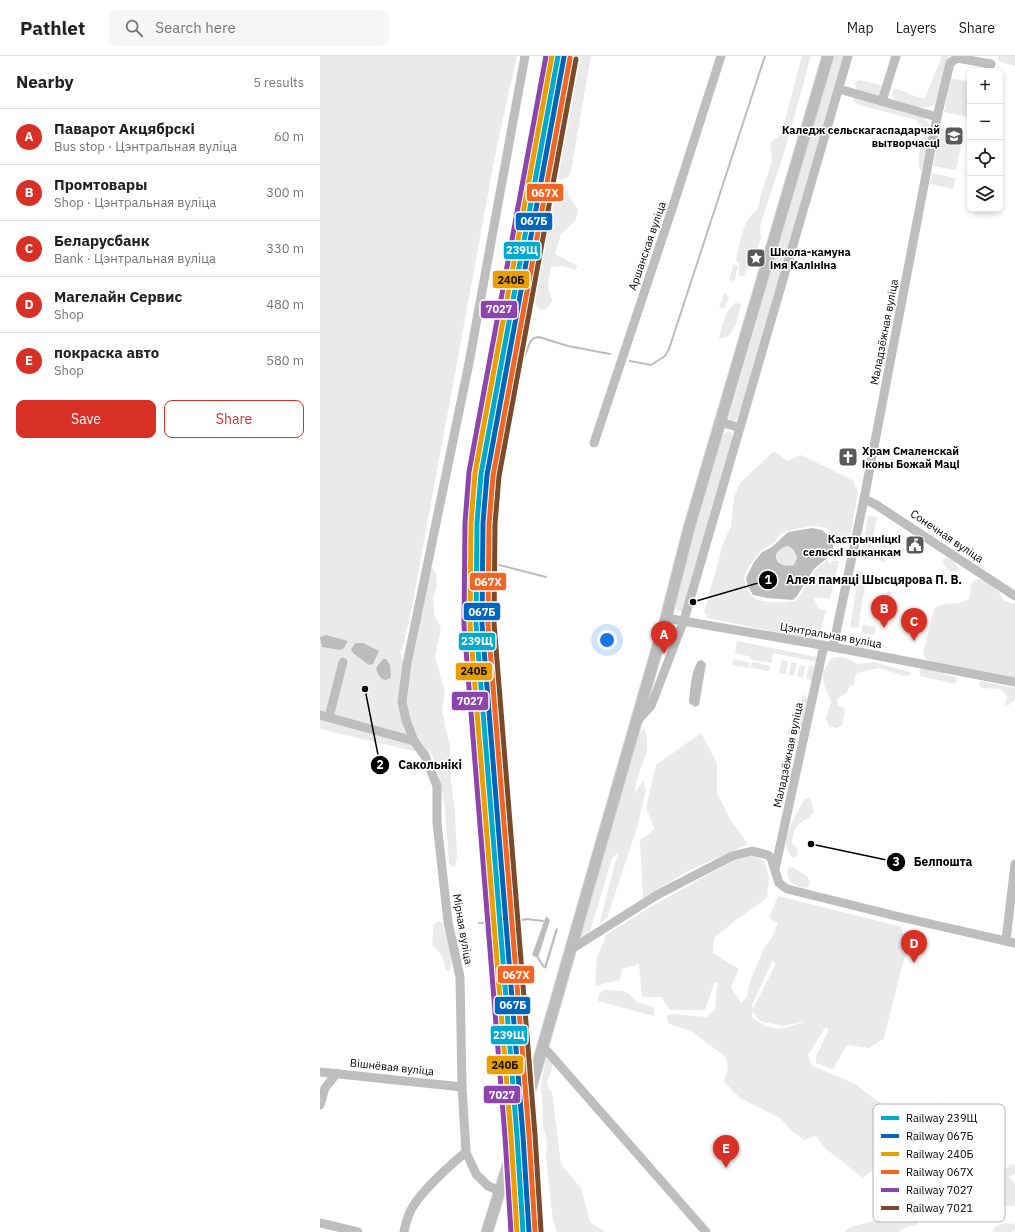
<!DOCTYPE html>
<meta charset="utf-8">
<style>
body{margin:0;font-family:"IBM Plex Sans",sans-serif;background:#f6f6f6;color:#202124}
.controls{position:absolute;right:12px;top:12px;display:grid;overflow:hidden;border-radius:8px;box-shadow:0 2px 6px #0003}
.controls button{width:36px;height:36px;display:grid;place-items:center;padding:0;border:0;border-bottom:1px solid #e0e0e0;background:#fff;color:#202124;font:20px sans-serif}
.you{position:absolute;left:287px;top:584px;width:14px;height:14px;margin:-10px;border:3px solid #fff;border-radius:50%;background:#1a73e8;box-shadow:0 0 0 6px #1a73e833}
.badge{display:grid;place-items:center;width:26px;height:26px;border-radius:50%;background:#d93025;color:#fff;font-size:13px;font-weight:700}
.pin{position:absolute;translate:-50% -33px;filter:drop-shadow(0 1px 2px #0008)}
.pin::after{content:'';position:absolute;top:21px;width:14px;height:12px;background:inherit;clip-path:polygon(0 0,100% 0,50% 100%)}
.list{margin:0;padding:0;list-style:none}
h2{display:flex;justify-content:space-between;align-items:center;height:52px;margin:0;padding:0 16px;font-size:17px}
h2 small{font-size:13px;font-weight:400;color:#757577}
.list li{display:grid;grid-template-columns:26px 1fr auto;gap:12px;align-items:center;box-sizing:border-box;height:56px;padding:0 16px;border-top:1px solid #e0e0e0}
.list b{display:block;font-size:15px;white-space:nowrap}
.list p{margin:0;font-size:13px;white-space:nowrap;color:#757577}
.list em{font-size:13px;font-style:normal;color:#757577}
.actions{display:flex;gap:8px;padding:12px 16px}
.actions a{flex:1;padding:9px 0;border:1px solid #d93025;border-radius:8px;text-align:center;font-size:14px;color:#d93025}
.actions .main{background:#d93025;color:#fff}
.icon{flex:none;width:22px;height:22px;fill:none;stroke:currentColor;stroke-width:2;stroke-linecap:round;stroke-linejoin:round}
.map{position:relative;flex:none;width:695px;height:1176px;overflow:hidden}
header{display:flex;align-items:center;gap:24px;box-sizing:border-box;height:56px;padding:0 20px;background:#fff;border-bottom:1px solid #e0e0e0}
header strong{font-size:19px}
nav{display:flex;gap:22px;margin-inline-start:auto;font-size:14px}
.search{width:280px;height:36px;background:#f6f6f6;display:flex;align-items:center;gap:10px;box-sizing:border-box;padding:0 14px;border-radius:8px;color:#757577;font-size:15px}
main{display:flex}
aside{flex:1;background:#fff}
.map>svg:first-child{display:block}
.green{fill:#eaeaea;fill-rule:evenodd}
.water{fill:#bcbcbc;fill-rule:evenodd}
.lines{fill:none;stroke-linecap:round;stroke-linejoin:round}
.stream{stroke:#bcbcbc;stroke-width:2}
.major-casing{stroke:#dbdbdb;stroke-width:13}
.minor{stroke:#bebebe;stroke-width:9}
.major{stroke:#bdbdbd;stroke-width:11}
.rail-1-casing{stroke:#fff;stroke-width:8}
.rail-2-casing{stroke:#fff;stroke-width:8}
.rail-3-casing{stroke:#fff;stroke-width:8}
.rail-4-casing{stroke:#fff;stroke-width:8}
.rail-5-casing{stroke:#fff;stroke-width:8}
.rail-6-casing{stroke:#fff;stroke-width:8}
.rail-1{stroke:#00a9ce;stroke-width:5}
.rail-2{stroke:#0065bd;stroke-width:5}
.rail-3{stroke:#eb9e00;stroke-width:5}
.rail-4{stroke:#f26522;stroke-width:5}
.rail-5{stroke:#8e44ad;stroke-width:5}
.rail-6{stroke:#7a4b2a;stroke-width:5}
.labels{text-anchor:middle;stroke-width:3;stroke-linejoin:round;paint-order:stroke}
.poi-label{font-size:11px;font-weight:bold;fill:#000;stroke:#fff;text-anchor:end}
.street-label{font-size:11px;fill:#000;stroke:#fff}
.key{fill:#fff;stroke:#b2b2b2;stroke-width:1}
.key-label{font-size:11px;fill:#000}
.leader{fill:none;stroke:#000;stroke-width:1.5}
.callout-dot{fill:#000;stroke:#fff;stroke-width:1.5}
.mark-label{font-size:12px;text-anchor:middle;font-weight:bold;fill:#fff}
.callout-label{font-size:12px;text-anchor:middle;font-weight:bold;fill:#000;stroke:#fff;stroke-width:3;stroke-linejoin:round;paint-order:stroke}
.line-badge{stroke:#fff;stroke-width:1.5}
.badge-label{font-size:11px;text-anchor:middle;font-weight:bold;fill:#fff}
.pale-badge-label{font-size:11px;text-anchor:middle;font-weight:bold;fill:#111}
</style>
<header>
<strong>Pathlet</strong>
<div class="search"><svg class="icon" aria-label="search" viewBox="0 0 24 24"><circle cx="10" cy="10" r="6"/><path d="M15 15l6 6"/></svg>Search here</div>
<nav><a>Map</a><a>Layers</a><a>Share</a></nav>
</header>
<main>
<aside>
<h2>Nearby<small>5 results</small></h2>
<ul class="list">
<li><span class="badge">A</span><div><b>Паварот Акцябрскі</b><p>Bus stop · Цэнтральная вуліца</p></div><em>60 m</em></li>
<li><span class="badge">B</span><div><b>Промтовары</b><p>Shop · Цэнтральная вуліца</p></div><em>300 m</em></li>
<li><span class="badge">C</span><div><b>Беларусбанк</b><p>Bank · Цэнтральная вуліца</p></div><em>330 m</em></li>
<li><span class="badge">D</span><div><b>Магелайн Сервис</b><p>Shop</p></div><em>480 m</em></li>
<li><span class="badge">E</span><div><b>покраска авто</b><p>Shop</p></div><em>580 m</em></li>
</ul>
<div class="actions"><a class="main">Save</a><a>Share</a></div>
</aside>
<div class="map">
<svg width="695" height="1176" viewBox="0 0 695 1176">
<rect width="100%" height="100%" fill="#fff"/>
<g class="green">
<path d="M0,0H197L177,90L91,556L82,594L80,595L89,626L109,514L112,512L116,517L117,529L113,541L114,558L121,572L115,601L125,636L122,655L130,690L131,724L135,757L137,801L135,811L129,808C127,774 125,724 109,693L110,699L0,673Z"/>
<polygon points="255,0 271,0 251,115 248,121 240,124 235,119 232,110"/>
<path d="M482,0H491L464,97L440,170L441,183L424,220H419V208L416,203C420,185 423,163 438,153L441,138L452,105L450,86L461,79Z"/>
<polygon points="514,0 524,0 424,343 417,363 411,366 409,361"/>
<path d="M622,0H627L628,2L615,48C603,56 586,48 574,44L572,38L574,33C585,33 595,43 605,42Z"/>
<polygon points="678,0 695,0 695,10 683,7 678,4"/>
<polygon points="631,22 650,26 648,61 624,56"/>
<polygon points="539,24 561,29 564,35 562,40 556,40 536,33 535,26"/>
<path d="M534,41L601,60L608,66L610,71L605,114L601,115C592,96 613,80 596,64L536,48L533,45Z"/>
<polygon points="621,71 644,76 636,114 613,110"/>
<polygon points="612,117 636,122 633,133 610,128"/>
<polygon points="236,126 244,131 258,154 255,165 241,178 235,198 258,210 255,214 243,210 231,211 228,229 232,245 228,252 222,254 216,250 215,243 232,129"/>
<polygon points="414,208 418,211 414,226 409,223"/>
<polygon points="404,237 409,241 404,253 399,251"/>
<path d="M416,247L421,248L416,269L408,281L399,283C401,272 406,252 416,247Z"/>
<polygon points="409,374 412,377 412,383 362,556 355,552 355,543 403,379"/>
<path d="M454,395L467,405L481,399L533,424L538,437L529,487L524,488L506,472L493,470L467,475L459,479L455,486L442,494L429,510L424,521C425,527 428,537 433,541C442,548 467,547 477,544L494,515L507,504L510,508L513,505H519L510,543L493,541L499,553L506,554L500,579L493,584L388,562L384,556L403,488L411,470L414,441L420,427Z"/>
<polygon points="548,460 557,461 549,504 541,502"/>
<polygon points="563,484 569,485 565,506 559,505"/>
<path d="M468,490L474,494L477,502L475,509C456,514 447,495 468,490Z"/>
<path d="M627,502C633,504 637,507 638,514L633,516C627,514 624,511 623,504Z"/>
<polygon points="539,516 547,517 538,572 530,571"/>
<path d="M660,523L677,532L683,544L695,548V623L611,606L605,602L603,597L614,553C624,545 638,550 649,543L651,528L655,524Z"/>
<polygon points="567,535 572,536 566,570 560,569"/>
<polygon points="543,569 556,571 554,579 541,577"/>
<polygon points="417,585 497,601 497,606 453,597 451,607 432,604 428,600 415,597"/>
<polygon points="520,601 529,603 537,608 554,606 590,616 591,619 584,620 559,612 536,617 534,629 531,629 526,637 517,643 518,650 523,651 525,654 522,669 516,672 509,670 506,663 511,645 504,629 502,616 512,602"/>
<polygon points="413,603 430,607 429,612 412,609"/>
<polygon points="462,604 468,606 466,618 459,617"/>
<polygon points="434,606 450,610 449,615 430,612 432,607"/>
<polygon points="471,606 477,607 474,620 469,619"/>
<polygon points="480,609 485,610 483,622 477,620"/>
<polygon points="489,609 495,610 492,624 486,623"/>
<polygon points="603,612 635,621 637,624 635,628 600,620 599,615"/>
<polygon points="660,625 695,632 695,643 689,649 685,649 687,641 681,633 662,632 659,628"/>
<polygon points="483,638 488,643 480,677 474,680 467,678 469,671 476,672"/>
<path d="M324,673C335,696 315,714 315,737L323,725L326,734L317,772L287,862L279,869L298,797L292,802L270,876L255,885L317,680Z"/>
<polygon points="381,677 397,707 397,738 412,766 428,788 370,814 323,842 320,784 335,773 326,752 336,709"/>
<path d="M489,742C500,762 489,759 478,769C473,773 473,780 472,787L477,793L478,799L473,802C455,786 477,760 484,743Z"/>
<path d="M434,799L444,805L449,821L447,842L417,863L394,882L393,897L419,913L411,931L421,947L427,941L429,928L444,892L451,883L458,867L449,862L458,840L582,871V876L590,880L564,982L549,992L527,989L513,1013L496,1007V1000L509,973L505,972L488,999L491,1009L535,1028L571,1055L594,1062L618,1047L636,1056L645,1050L654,1061L637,1064V1069L643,1074L664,1067L672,1070L661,1083L645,1089L651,1099L670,1101L679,1114H685L691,1108L695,1109V1118L688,1120L695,1128V1150L675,1149C667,1141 659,1131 650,1125C632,1113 600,1118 592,1094L561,1107L543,1122L506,1093L496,1080L484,1084L472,1075L460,1062L420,1042L404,1026L408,1012L406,1001L371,975L349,968L346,960L353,958L386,961L395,954L397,929L400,928L395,926L385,954H350L341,941H322L319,908L302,913L300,924L275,930L277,900L287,878L327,853L414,804ZM453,904L455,909L433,953L432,949ZM432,955L440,965L462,970L482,966L488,967C480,966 473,970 465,972C453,974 441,969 432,961Z"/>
<path d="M473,811L488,821L490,828L487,832C475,831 465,825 468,812Z"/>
<path d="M119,865L123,868C126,883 137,902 129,916L125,913C125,901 119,897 112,888L114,868Z"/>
<polygon points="284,934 304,935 309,938 317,946 334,951 334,960 278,945 279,938"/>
<polygon points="230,1002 233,1006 231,1016 227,1025 229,1034 232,1036 241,1108 261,1132 270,1166 285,1176 237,1176 233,1165 226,1101 227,1085 222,1065 223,1056 221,1030 226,1003"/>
<polygon points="605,1141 609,1151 602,1158 597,1169 588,1170 578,1176 524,1176 530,1171 583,1157"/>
<polygon points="685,1167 695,1168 695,1174 693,1176 672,1176 676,1170"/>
</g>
<g class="water">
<path d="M492,472L502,474L513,484V494L507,502L494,513L477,540L473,544L447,542L433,539L428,530L426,522L434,506L442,496L452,491L468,476ZM468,490L474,494L477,502L474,509C456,514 447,495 468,490Z"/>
<polygon points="6,579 28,585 24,592 20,594 2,591 0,581"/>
<polygon points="35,587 43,587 59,595 53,608 49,609 33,597 31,594"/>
<path d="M63,603H66L70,609L71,621C63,628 58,620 56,612Z"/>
<path d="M382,604L386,608L379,649L375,651L369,647C370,634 371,616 378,605Z"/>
<polygon points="226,860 230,864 218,902 212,899"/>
<polygon points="236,872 238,873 226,913 224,911"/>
</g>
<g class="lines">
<g class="stream">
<polyline points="310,305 331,309 345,300 349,293 445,0"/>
<polyline points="168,506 226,521"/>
<polyline points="170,563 168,495 181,386 187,349 210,286 214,282 219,281 248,290 290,298"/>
<polyline points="195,865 207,863 223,865"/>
<polyline points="159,867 163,867"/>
<polyline points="218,902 224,911"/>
</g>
<g class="major-casing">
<polyline id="major" points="167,1176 197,1080 346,562 369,472 508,0"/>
</g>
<g class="minor">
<polyline points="519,33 617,61"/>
<polyline points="562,45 576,0"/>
<polyline points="401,366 420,372"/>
<polyline points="274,387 353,150 401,0"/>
<polyline points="544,443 555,448 695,540"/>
<polyline points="346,562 513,591 695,626"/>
<polyline points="513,591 544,443 617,61 630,7 637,2 671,8"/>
<polyline points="0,659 94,685"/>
<polyline points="9,661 23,606"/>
<polyline points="317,665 331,650 364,564 528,0"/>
<polyline points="455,813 504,589"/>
<polyline points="686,884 695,808"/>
<polyline points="250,894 337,839 412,800 432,795 448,799 451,802 459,827 467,833 580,861 695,887"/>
<polyline points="222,992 228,996 386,1176"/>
<polyline points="0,1016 142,1031"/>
<polyline points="0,1049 5,1032 17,1017"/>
<polyline points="180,1135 168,1130 156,1118 146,1096 142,1031 140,921 128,866 117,767 117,730 105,700 94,685 86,664 82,646 87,608 149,307 205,0"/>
<polyline points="0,1167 38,1176"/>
<path d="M84,1176C85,1171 86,1166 88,1161C94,1141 129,1110 146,1096"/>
</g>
<use href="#major" class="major"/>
<g class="rail-1-casing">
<polyline id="rail-1" points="203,1176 197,1080 156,568 157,467 161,418 238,0"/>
</g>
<g class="rail-2-casing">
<polyline id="rail-2" points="209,1176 203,1080 162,568 163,467 167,419 244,1"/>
</g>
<g class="rail-3-casing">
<polyline id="rail-3" points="197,1176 191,1080 150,568 151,467 155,417 232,0"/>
</g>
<g class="rail-4-casing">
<polyline id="rail-4" points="215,1175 209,1079 168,568 169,468 173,420 250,2"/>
</g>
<g class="rail-5-casing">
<polyline id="rail-5" points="191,1176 185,1081 144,569 145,467 149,416 226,0"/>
</g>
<g class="rail-6-casing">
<polyline id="rail-6" points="221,1175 215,1079 174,567 175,468 179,420 256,3"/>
</g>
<use href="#rail-1" class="rail-1"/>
<use href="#rail-2" class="rail-2"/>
<use href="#rail-3" class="rail-3"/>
<use href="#rail-4" class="rail-4"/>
<use href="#rail-5" class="rail-5"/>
<use href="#rail-6" class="rail-6"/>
</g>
<defs>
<g id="university-square" transform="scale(1)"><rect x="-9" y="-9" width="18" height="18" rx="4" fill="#595959" stroke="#fff"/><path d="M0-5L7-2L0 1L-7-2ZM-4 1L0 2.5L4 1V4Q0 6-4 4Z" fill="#fff"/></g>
<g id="sight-square" transform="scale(1)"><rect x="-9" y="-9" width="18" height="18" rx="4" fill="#595959" stroke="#fff"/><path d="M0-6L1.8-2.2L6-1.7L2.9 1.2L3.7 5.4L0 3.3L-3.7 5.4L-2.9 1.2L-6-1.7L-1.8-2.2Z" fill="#fff"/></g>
<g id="church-square" transform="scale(1)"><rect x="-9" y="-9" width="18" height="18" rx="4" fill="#595959" stroke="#fff"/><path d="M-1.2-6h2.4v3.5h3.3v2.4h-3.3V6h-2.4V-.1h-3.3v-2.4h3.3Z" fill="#fff"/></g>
<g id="civic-square" transform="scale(1)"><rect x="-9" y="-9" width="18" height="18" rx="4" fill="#595959" stroke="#fff"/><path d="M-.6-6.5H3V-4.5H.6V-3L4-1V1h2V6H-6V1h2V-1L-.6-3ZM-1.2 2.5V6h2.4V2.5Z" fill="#fff"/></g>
</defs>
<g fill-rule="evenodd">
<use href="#university-square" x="634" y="80"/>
<use href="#sight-square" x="436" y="202"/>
<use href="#church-square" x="528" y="401"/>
<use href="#civic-square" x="595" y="489"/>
</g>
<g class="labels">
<g class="poi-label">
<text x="620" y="78">Каледж сельскагаспадарчай<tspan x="620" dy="13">вытворчасці</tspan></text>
<text x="450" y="200" text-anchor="start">Школа-камуна<tspan x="450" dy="13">імя Калініна</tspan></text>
<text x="542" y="399" text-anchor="start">Храм Смаленскай<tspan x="542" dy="13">іконы Божай Маці</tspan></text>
<text x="581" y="487">Кастрычніцкі<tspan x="581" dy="13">сельскі выканкам</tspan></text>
</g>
<g class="street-label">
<text transform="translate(327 190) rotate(-71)" y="4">Аршанская вуліца</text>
<text transform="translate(564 276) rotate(-79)" y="4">Маладзёжная вуліца</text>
<text transform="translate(627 480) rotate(34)" y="4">Сонечная вуліца</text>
<text transform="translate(511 579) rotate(10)" y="4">Цэнтральная вуліца</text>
<text transform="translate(468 699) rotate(-78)" y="4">Маладзёжная вуліца</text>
<text transform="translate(143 873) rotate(80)" y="4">Мірная вуліца</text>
<text transform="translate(72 1011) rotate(6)" y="4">Вішнёвая вуліца</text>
</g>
</g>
<rect x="553" y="1048" width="132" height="118" rx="6" class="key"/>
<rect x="561" y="1060" width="18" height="4" fill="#00a9ce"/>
<rect x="561" y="1078" width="18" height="4" fill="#0065bd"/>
<rect x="561" y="1096" width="18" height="4" fill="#eb9e00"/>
<rect x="561" y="1114" width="18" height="4" fill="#f26522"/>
<rect x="561" y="1132" width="18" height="4" fill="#8e44ad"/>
<rect x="561" y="1150" width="18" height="4" fill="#7a4b2a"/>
<g class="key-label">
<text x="586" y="1066">Railway 239Щ</text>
<text x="586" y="1084">Railway 067Б</text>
<text x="586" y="1102">Railway 240Б</text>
<text x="586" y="1120">Railway 067Х</text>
<text x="586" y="1138">Railway 7027</text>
<text x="586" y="1156">Railway 7021</text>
</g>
<path class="leader" d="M373 546L448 524M45 633L60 709M491 788L576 806"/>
<g class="callout-dot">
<circle cx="373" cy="546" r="4"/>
<circle cx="45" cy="633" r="4"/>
<circle cx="491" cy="788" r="4"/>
<circle cx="448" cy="524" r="10"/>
<circle cx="60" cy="709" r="10"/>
<circle cx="576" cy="806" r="10"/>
</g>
<g class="mark-label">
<text x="448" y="528">1</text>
<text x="60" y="713">2</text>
<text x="576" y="810">3</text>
</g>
<g class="callout-label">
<text x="554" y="528">Алея памяці Шысцярова П. В.</text>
<text x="110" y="713">Сакольнікі</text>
<text x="623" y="810">Белпошта</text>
</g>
<g class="line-badge">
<rect x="206" y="127" width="38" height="19" rx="4" fill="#f26522"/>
<rect x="195" y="156" width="38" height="19" rx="4" fill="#0065bd"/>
<rect x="183" y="185" width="38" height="19" rx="4" fill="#00a9ce"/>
<rect x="172" y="214" width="38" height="19" rx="4" fill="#eb9e00"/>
<rect x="160" y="244" width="38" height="19" rx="4" fill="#8e44ad"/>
<rect x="149" y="516" width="38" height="19" rx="4" fill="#f26522"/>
<rect x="143" y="546" width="38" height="19" rx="4" fill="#0065bd"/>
<rect x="138" y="576" width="38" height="19" rx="4" fill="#00a9ce"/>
<rect x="135" y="606" width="38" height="19" rx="4" fill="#eb9e00"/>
<rect x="131" y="635" width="38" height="20" rx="4" fill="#8e44ad"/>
<rect x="177" y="909" width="38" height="19" rx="4" fill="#f26522"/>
<rect x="174" y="940" width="37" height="19" rx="4" fill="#0065bd"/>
<rect x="170" y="969" width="38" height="20" rx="4" fill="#00a9ce"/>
<rect x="166" y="999" width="38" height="20" rx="4" fill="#eb9e00"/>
<rect x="163" y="1029" width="38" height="19" rx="4" fill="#8e44ad"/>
</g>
<g class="badge-label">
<text x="225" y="141">067Х</text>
<text x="214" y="169">067Б</text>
<text x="202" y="198">239Щ</text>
<text x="179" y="257">7027</text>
<text x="168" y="530">067Х</text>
<text x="162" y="560">067Б</text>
<text x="157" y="589">239Щ</text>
<text x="150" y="649">7027</text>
<text x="196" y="923">067Х</text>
<text x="193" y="953">067Б</text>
<text x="189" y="983">239Щ</text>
<text x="182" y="1043">7027</text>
</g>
<g class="pale-badge-label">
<text x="191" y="228">240Б</text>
<text x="154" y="619">240Б</text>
<text x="185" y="1013">240Б</text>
</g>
</svg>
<div class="controls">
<button>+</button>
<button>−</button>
<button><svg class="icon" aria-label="locate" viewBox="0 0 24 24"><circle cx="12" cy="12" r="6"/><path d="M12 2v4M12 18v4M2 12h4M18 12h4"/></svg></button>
<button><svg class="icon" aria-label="layers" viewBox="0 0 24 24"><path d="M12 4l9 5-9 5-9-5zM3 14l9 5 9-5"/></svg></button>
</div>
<div class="you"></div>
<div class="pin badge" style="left:344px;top:598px">A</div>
<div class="pin badge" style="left:564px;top:572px">B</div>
<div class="pin badge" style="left:594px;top:585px">C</div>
<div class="pin badge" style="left:594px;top:907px">D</div>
<div class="pin badge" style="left:406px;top:1112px">E</div>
</div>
</main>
